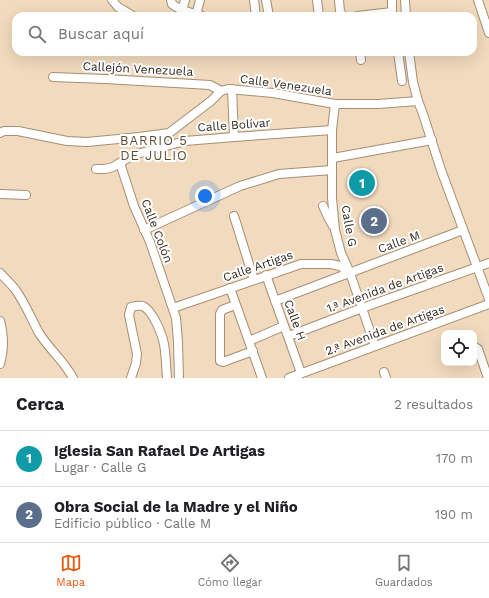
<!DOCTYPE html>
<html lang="es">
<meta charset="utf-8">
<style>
body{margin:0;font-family:"Work Sans",sans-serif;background:#f6f6f6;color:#202124}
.controls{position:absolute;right:12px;bottom:12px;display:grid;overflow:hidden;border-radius:8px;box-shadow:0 4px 16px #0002}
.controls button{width:36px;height:36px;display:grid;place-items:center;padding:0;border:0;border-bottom:1px solid #e0e0e0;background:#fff;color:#202124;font:20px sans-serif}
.you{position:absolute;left:205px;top:196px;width:14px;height:14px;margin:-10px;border:3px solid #fff;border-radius:50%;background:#1a73e8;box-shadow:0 0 0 6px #1a73e833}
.badge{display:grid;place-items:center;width:26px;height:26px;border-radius:50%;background:#ea580c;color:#fff;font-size:13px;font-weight:700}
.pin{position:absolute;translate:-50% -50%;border:2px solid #fff;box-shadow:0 1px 4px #0006}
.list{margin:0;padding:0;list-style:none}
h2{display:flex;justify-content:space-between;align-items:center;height:52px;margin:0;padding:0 16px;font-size:17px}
h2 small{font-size:13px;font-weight:400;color:#757577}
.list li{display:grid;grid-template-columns:26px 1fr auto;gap:12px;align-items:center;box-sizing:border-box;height:56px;padding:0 16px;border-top:1px solid #e0e0e0}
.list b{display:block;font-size:15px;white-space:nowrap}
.list p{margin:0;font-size:13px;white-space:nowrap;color:#757577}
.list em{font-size:13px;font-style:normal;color:#757577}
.icon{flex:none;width:22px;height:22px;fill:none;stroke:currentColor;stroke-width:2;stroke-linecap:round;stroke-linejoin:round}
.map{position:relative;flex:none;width:489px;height:378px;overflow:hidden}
.search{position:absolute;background:#fff;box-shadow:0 4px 16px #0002;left:12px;right:12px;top:12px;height:44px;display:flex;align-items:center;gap:10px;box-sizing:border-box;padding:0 14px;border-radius:12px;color:#757577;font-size:15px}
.sheet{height:164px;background:#fff}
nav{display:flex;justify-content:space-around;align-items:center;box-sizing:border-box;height:56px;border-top:1px solid #e0e0e0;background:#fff;font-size:11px;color:#757577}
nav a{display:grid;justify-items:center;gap:2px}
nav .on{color:#ea580c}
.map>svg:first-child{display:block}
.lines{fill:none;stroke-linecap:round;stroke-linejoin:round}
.minor-casing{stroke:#a58f74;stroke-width:10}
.minor{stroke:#fff;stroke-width:8}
.labels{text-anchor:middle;stroke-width:4;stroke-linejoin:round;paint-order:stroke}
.street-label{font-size:12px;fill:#332a1f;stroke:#fff}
.neighbourhood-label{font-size:13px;letter-spacing:1px;fill:#5e4b32;stroke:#fff}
</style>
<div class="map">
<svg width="489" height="378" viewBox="0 0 489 378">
<rect width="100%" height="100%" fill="#f1dabd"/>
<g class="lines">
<g class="minor-casing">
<g id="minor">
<polyline points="112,0 118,7 133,16"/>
<path d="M171,0L172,4C181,11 191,13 202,16"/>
<polyline points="254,0 256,16"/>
<polyline points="266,0 269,16"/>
<polyline points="317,0 319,16"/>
<polyline points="339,0 340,11 343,16"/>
<polyline points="405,0 406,16"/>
<polyline points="478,0 489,33"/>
<polyline points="182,10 185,0"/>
<polyline points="196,15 200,0"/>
<polyline points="357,16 392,12 392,0"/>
<polyline points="360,52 361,60"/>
<polyline points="398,52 402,81"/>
<polyline points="409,52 413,82 418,101 423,114 441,170 489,299"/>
<polyline points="53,77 105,79 210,85 221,91"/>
<polyline points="232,89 234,137"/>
<polyline points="335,104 332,130 332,198 335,230 341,253 350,273 375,346"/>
<polyline points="0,133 4,131 18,131 67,141 87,142 139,137 169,133 211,101 221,91 228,89 273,93 335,104 378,104 418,101"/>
<polyline points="333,158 432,140"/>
<polyline points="120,163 134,206 150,242 176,318 178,342 179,378"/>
<polyline points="96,169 105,169 113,167 133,155 185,141 234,137 332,130"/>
<polyline points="0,194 26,195"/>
<polyline points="323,206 329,219 333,226"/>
<polyline points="234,216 254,280"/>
<polyline points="144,230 240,186 279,174 332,170"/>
<path d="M0,273C5,278 10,283 15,289C25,303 31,318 39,333C49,349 64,361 73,378"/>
<polyline points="266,275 301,373"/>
<polyline points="230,288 262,378"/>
<polyline points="275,301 463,230"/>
<polyline points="235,305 222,310 220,314 220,361 223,362 253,351"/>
<polyline points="173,308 301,264 331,264 340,266 350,273"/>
<path d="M0,321C4,337 4,348 0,364"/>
<polyline points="289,336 362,308 489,263"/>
<polyline points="249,341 284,326"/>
<polyline points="474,347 475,347 478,349 488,378"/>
<polyline points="384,372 386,378"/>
<path d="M131,378L136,363L137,354L129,315L131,307C135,306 139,305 143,306C153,311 162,334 164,344C166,355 166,367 167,378"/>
<polyline points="289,378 489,304"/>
</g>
</g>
<use href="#minor" class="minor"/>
</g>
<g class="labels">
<g class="street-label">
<text transform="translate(138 69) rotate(3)" y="4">Callejón Venezuela</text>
<text transform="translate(286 85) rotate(8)" y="4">Calle Venezuela</text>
<text transform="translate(234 125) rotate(-4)" y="4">Calle Bolívar</text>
<text transform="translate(349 226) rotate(80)" y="4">Calle G</text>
<text transform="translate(157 231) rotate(69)" y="4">Calle Colón</text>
<text transform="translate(399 242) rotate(-20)" y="4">Calle M</text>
<text transform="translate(258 266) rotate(-19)" y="4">Calle Artigas</text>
<text transform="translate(385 288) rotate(-20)" y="4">1.ª Avenida de Artigas</text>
<text transform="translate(295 320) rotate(70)" y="4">Calle H</text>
<text transform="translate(385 330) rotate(-20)" y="4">2.ª Avenida de Artigas</text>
</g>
<g class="neighbourhood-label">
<text x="154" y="145">BARRIO 5<tspan x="154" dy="15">DE JULIO</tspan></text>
</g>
</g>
</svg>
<div class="controls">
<button><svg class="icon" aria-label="locate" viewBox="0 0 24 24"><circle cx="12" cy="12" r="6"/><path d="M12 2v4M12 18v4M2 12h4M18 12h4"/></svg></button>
</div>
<div class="you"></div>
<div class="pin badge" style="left:362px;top:183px;background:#0f9aa8">1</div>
<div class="pin badge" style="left:374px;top:221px;background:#5c6f8a">2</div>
<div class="search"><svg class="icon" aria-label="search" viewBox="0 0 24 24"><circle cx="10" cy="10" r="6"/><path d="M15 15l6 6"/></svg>Buscar aquí</div>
</div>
<section class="sheet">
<h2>Cerca<small>2 resultados</small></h2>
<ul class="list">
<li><span class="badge" style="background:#0f9aa8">1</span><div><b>Iglesia San Rafael De Artigas</b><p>Lugar · Calle G</p></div><em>170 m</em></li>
<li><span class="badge" style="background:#5c6f8a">2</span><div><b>Obra Social de la Madre y el Niño</b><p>Edificio público · Calle M</p></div><em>190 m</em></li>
</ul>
</section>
<nav>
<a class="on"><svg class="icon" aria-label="map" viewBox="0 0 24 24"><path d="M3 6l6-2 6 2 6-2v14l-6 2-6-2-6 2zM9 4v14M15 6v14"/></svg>Mapa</a>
<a><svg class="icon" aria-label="directions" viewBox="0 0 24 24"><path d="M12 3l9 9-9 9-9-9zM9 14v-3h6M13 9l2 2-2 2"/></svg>Cómo llegar</a>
<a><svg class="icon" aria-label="saved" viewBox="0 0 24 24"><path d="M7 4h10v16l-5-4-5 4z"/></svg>Guardados</a>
</nav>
